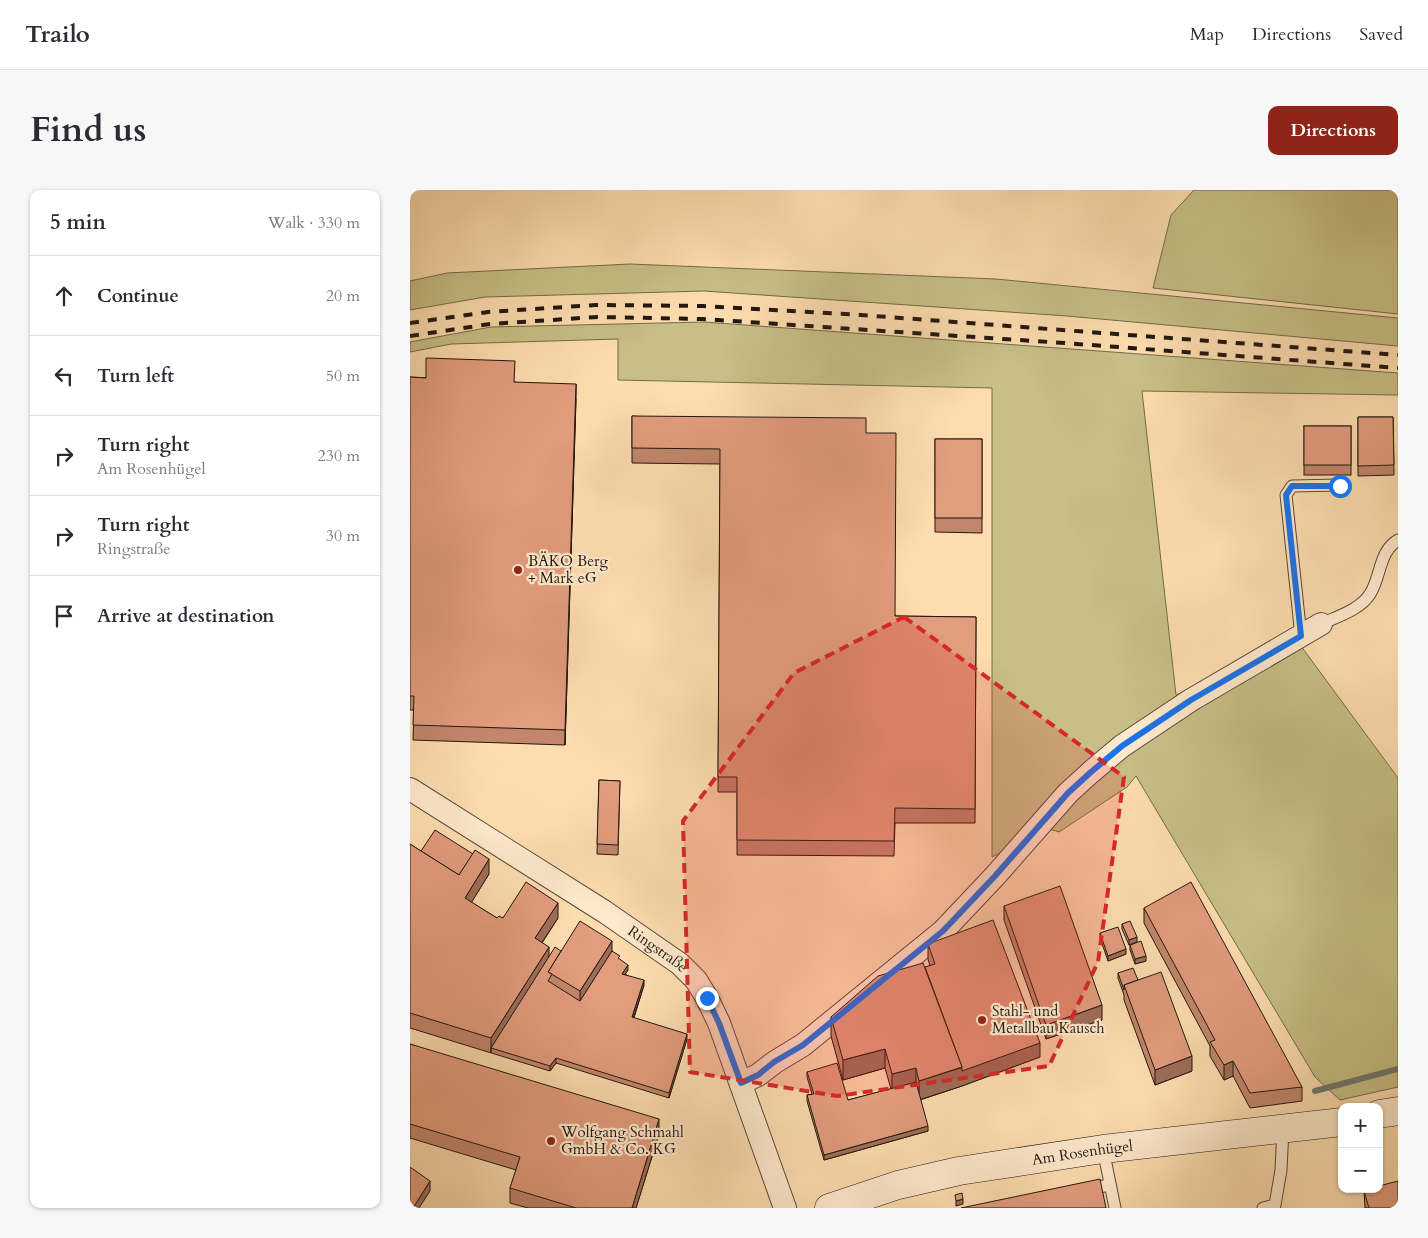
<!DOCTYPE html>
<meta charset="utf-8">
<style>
body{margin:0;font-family:Cardo,serif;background:#f7f7f7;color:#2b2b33}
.controls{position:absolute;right:15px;bottom:15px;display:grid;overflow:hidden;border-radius:10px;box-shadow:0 1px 4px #0004}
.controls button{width:45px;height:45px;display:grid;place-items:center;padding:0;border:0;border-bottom:1px solid #e1e1e2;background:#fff;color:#2b2b33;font:25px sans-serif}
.stop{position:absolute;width:15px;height:15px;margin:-11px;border:4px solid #1a73e8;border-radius:50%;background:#fff}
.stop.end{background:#1a73e8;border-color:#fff;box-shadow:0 1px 5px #0008}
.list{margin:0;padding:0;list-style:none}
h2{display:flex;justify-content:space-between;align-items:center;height:65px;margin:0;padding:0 20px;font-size:21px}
h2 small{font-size:16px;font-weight:400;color:#7c7c81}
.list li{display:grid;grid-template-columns:32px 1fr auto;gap:15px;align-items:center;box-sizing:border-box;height:80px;padding:0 20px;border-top:1px solid #e1e1e2}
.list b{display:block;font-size:19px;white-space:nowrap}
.list p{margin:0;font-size:16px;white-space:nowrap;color:#7c7c81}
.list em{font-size:16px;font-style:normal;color:#7c7c81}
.icon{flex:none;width:28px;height:28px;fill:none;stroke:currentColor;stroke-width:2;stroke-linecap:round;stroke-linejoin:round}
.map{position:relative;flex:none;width:988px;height:1018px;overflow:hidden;border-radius:10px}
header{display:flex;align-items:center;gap:30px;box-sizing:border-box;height:70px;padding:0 25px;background:#fff;border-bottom:1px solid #e1e1e2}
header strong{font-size:24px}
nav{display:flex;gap:28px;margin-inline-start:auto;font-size:18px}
.intro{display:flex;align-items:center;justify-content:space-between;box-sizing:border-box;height:120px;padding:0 30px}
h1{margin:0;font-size:35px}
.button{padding:12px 22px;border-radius:10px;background:#8f2418;color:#fff;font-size:18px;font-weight:700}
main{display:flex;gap:30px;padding:0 30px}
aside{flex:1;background:#fff;border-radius:10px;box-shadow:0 1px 4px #0004}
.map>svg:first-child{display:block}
.green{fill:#c7bf86;stroke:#746b4a}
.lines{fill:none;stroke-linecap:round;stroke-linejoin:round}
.stream{stroke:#6e7970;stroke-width:6}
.lane-casing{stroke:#594837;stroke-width:13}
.street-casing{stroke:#594837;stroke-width:24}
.secondary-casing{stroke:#22170f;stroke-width:29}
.lane{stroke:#fee9cc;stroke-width:11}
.street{stroke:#fee9cc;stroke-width:22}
.secondary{stroke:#fee9cc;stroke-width:28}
.rail{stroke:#22170f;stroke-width:4;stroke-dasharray:9 9;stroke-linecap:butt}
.wall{fill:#c2866c;stroke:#22170f}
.shaded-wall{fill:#9e6d58;stroke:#22170f}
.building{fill:#e29c7e;stroke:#22170f}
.route{stroke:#1a73e8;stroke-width:6}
.marked{fill:#d62828;fill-opacity:0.2;stroke:#d62828;stroke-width:4;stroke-dasharray:10 6;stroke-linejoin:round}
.poi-dot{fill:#8f2418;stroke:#fee9cc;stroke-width:2}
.labels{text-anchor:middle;stroke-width:4.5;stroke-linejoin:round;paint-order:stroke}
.poi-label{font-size:15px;fill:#22170f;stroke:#fee9cc;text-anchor:start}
.street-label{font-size:15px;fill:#22170f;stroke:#fee9cc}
</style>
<header>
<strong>Trailo</strong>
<nav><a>Map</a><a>Directions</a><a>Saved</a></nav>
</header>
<div class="intro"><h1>Find us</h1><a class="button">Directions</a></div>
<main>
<aside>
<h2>5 min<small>Walk · 330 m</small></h2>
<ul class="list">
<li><svg class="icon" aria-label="ahead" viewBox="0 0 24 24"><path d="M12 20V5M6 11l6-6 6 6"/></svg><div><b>Continue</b></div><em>20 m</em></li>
<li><svg class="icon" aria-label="left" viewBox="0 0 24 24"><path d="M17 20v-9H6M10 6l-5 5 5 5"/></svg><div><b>Turn left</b></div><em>50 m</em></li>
<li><svg class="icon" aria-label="right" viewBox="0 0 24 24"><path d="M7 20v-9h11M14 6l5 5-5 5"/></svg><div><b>Turn right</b><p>Am Rosenhügel</p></div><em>230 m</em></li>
<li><svg class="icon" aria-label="right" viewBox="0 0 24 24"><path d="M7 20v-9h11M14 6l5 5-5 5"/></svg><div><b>Turn right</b><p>Ringstraße</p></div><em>30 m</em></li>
<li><svg class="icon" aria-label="arrive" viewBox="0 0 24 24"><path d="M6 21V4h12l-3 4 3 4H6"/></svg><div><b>Arrive at destination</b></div></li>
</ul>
</aside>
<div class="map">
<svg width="988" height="1018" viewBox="0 0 988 1018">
<rect width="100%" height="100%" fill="#fdddb0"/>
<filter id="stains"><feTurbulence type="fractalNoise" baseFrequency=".004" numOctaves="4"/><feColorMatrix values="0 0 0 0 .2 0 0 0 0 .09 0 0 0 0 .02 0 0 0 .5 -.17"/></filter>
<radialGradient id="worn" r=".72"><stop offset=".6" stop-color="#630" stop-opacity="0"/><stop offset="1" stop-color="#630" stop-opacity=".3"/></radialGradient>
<g class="green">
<polygon points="784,0 988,0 988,124 743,98 761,25"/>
<polygon points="220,74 586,89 988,128 988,156 657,126 294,101 75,107 0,120 0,91 37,83"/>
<polygon points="294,132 988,183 988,205 732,201 766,505 888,452 988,588 988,897 930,910 905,887 726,586 717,597 649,642 639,639 582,667 582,198 208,190 208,149 41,154 0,162 0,152 81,137"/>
</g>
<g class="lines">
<polyline class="stream" points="905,901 988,879"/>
<g class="lane-casing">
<g id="lane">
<path d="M911,434C926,427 950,420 960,404C971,387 969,361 988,350"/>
<polyline points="891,446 876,305 882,296 930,295"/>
<polyline points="693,959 705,1018"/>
<polyline points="677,999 700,995"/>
<polyline points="853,1018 865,1015 871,980 873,939"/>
</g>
</g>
<g class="street-casing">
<g id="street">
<path id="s1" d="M0,599L195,722L270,774L286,790L297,808L309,833L375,1018"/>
<polyline points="331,893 348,885 365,872 393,855 533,741 585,686 658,603 681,582 712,556 781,510 911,434"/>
</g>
</g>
<g class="secondary-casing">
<g id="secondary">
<polyline points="969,924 988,921"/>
<path id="s2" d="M419,1018L488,995L549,981L693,959L932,932"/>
</g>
</g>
<use href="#lane" class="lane"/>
<use href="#street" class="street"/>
<use href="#secondary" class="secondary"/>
<g class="rail">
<polyline points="0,133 78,122 186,115 293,116 451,125 988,165"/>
<polyline points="0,146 80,134 187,127 293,129 654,153 988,178"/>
</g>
</g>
<g class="wall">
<polygon points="0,187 105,192 166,209 155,555 3,550 4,520 0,520"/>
<polygon points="222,226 456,243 485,426 566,427 565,633 485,633 484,666 327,665 327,602 308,602 310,274 222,273"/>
<polygon points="948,227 983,227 984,285 948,286"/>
<rect x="894" y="236" width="47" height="49"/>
<polygon points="525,249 572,249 572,343 525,342"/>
<polygon points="189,590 210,591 208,665 187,664"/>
<polygon points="0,654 11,661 79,684 61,712 87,728 148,728 132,753 139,767 151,761 202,761 218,780 215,784 234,795 224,828 277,849 259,908 146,873 140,881 0,838"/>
<polygon points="594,716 692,830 636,849 594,730"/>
<polygon points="734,718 892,897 892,911 840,918 823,886 814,890 800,866 800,856 734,733"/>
<polygon points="712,734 727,752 719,755 712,739"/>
<polygon points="690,743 716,764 698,771 690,748"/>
<polygon points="518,754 630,867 552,896 510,910 518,941 414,970 397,911 397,905 402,904 397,887 397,882 438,910 481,899 475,878 433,890 421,846 421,827 515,777 520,776 518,769"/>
<polygon points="720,755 736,771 725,774 720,760"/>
<polygon points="708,783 728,790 782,881 745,895 714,810 714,805 708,788"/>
<polygon points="0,854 249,944 226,1018 118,1018 100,1013 100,998 106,980 0,948"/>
<polygon points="954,1001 988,1018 955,1018"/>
</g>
<g class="shaded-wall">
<polygon points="166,194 166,209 155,555 155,540"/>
<polygon points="79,669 79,684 55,723 55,708"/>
<polygon points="148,713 148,728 125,763 125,748"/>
<polygon points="727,747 727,752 719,755 719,750"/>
<polygon points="202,751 202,766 170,816 170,801"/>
<polygon points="139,757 139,772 81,858 81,863 81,848"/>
<polygon points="716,759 716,764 698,771 698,766"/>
<polygon points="736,766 736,771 725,774 725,769"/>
<polygon points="218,775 218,780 212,789 212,784"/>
<polygon points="234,790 234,795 222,832 222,827"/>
<polygon points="692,815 692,830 636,849 636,835"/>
<polygon points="277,844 277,849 259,908 259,903"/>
<polygon points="630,853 630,867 552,896 509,910 509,891"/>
<polygon points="475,859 475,878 433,890 433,870"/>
<polygon points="782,866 782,881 745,895 745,880"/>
<polygon points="146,868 146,873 140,881 140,876"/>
<polygon points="823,871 823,886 814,890 814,875"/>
<polygon points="506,878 506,897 482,903 482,884"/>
<polygon points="249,929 249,944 226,1018 222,1018"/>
<polygon points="518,936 518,941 414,970 414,965"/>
<polygon points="20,991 20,1001 9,1018 3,1018"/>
<polygon points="553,1009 553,1014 546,1016 546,1011"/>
</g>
<g class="building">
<polygon points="16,168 105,171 104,192 166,194 155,540 3,535 4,506 0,506 0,187 16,188"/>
<polygon points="222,226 456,228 456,243 486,243 485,426 566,427 565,619 485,618 484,651 327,650 327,587 308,587 310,259 222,258"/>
<polygon points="948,227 983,227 984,275 948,276"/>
<rect x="894" y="236" width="47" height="39"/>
<rect x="525" y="249" width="47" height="79"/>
<polygon points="189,590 210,591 208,655 187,654"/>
<polygon points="25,640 63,664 49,685 11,661"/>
<polygon points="0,654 49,685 65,660 79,669 55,708 87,728 89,726 93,728 116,692 148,713 125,748 139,757 81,848 0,823"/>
<polygon points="781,692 892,897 840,903 823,871 814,875 800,852 805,850 734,718"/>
<polygon points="650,696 692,815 636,835 594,716"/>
<polygon points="583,730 630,853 552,881 552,877 515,777 525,774 518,754"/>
<polygon points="170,731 202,751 170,801 138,782"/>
<polygon points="720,731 727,747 719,750 712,734"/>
<polygon points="708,737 716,759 698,766 690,743"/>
<polygon points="731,751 736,766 725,769 720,755"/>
<polygon points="145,757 151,761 138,782 142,784 138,791 170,811 202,761 210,766 208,768 218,775 212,784 234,790 222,827 277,844 259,903 146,868 140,876 81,858"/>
<polygon points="513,773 552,877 509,891 506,878 482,884 475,859 433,870 421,827 468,786"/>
<polygon points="723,778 728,790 714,795 714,800 708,783"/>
<polygon points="751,782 782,866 745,880 714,795"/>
<polygon points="0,854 249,929 222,1018 166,1018 100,998 110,967 0,934"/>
<polygon points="427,873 438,910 506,892 518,936 414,965 397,905 404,904 397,882"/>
<polygon points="0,977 20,991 3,1018 0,1018"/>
<polygon points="690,989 696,1018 551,1018"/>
<polygon points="988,991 988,1018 959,1018 954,1001 959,999 969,999 969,996"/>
<polygon points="552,1003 553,1009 546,1011 545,1005"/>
</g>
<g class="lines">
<polyline class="route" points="297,808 309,833 331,893 348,885 364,872 393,855 533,741 585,686 658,603 681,582 712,556 781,510 891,446 876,305 882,296 930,296"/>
</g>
<path class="marked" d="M494,427L714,587L688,772L639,876L427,906L280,882L273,631L384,483Z"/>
<g class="poi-dot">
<circle cx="108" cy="380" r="5"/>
<circle cx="572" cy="830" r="5"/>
<circle cx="141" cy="951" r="5"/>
</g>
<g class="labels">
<g class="poi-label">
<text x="118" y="376">BÄKO Berg<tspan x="118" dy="17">+ Mark eG</tspan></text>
<text x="582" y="826">Stahl- und<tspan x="582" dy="17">Metallbau Kausch</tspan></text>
<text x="151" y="947">Wolfgang Schmahl<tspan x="151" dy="17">GmbH &amp; Co. KG</tspan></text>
</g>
<g class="street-label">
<text dy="5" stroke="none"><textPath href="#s1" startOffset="295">Ringstraße</textPath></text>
<text dy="5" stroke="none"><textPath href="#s2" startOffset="260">Am Rosenhügel</textPath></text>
</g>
</g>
<rect width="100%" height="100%" filter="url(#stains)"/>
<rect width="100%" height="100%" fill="url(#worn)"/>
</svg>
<div class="controls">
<button>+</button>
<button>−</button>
</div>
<div class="stop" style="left:930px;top:296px"></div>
<div class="stop end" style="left:297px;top:808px"></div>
</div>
</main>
